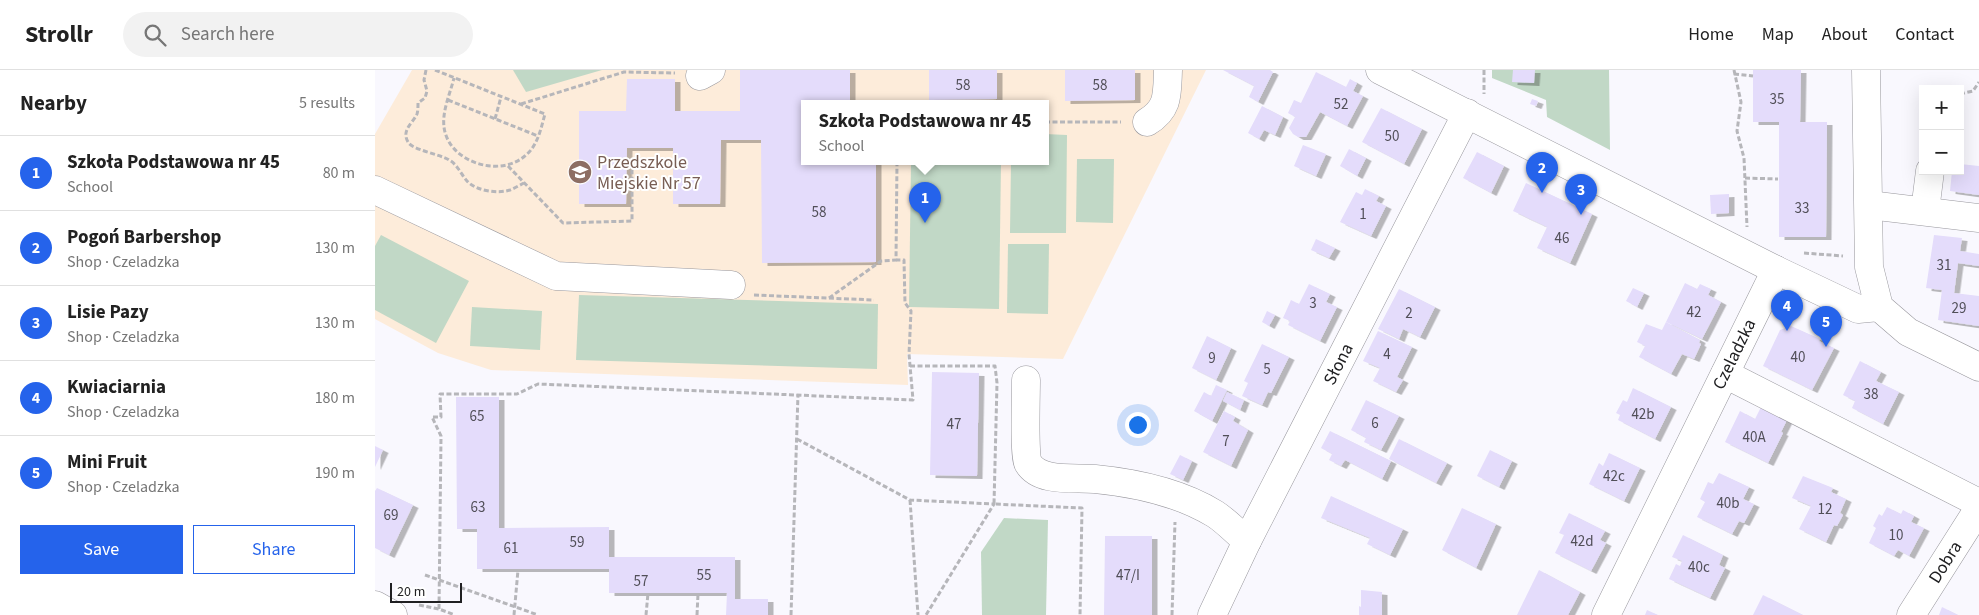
<!DOCTYPE html>
<meta charset="utf-8">
<style>
body{margin:0;font-family:"Source Sans 3",sans-serif;background:#f2f2f2;color:#222}
.controls{position:absolute;right:15px;top:15px;display:grid;overflow:hidden;border-radius:0px;box-shadow:0 5px 20px #0002}
.controls button{width:45px;height:45px;display:grid;place-items:center;padding:0;border:0;border-bottom:1px solid #e0e0e0;background:#fff;color:#222;font:25px sans-serif}
.scale{position:absolute;left:15px;bottom:12px;width:72px;box-sizing:border-box;padding-left:5px;border:2px solid #202022;border-top:0;font-size:14px;line-height:18px;white-space:nowrap;color:#202022;-webkit-text-stroke:4px #fff;paint-order:stroke}
.you{position:absolute;left:762px;top:354px;width:18px;height:18px;margin:-12px;border:4px solid #fff;border-radius:50%;background:#1a73e8;box-shadow:0 0 0 8px #1a73e833}
.badge{display:grid;place-items:center;width:32px;height:32px;border-radius:50%;background:#2563eb;color:#fff;font-size:16px;font-weight:700}
.pin{position:absolute;translate:-50% -41px;filter:drop-shadow(0 1px 2px #0008)}
.pin::after{content:'';position:absolute;top:26px;width:18px;height:15px;background:inherit;clip-path:polygon(0 0,100% 0,50% 100%)}
.popup{position:absolute;left:426px;top:30px;width:248px;height:65px;box-sizing:border-box;display:grid;place-content:center;border-radius:0px;background:#fff;filter:drop-shadow(0 1px 4px #0005);font-size:16px;white-space:nowrap;color:#767676}
.popup b{font-size:19px;color:#222}
.popup::after{content:'';position:absolute;left:50%;top:100%;margin-left:-10px;border:10px solid transparent;border-top-color:#fff}
.list{margin:0;padding:0;list-style:none}
h2{display:flex;justify-content:space-between;align-items:center;height:65px;margin:0;padding:0 20px;font-size:21px}
h2 small{font-size:16px;font-weight:400;color:#767676}
.list li{display:grid;grid-template-columns:32px 1fr auto;gap:15px;align-items:center;box-sizing:border-box;height:75px;padding:0 20px;border-top:1px solid #e0e0e0}
.list b{display:block;font-size:19px;white-space:nowrap}
.list p{margin:0;font-size:16px;white-space:nowrap;color:#767676}
.list em{font-size:16px;font-style:normal;color:#767676}
.actions{display:flex;gap:10px;padding:15px 20px}
.actions a{flex:1;padding:11px 0;border:1px solid #2563eb;border-radius:0px;text-align:center;font-size:18px;color:#2563eb}
.actions .main{background:#2563eb;color:#fff}
.icon{flex:none;width:28px;height:28px;fill:none;stroke:currentColor;stroke-width:2;stroke-linecap:round;stroke-linejoin:round}
.map{position:relative;flex:none;width:1604px;height:545px;overflow:hidden}
header{display:flex;align-items:center;gap:30px;box-sizing:border-box;height:70px;padding:0 25px;background:#fff;border-bottom:1px solid #e0e0e0}
header strong{font-size:24px}
nav{display:flex;gap:28px;margin-inline-start:auto;font-size:18px}
.search{width:350px;height:45px;background:#f2f2f2;display:flex;align-items:center;gap:12px;box-sizing:border-box;padding:0 18px;border-radius:28px;color:#767676;font-size:19px}
main{display:flex}
aside{flex:1;background:#fff}
.map>svg:first-child{display:block}
.education{fill:#fdecda;fill-rule:evenodd}
.green{fill:#c1d8c6}
.building{fill:#e4dcfb;filter:url(#shadow)}
.lines{fill:none;stroke-linecap:round;stroke-linejoin:round}
.minor-casing{stroke:#98979d;stroke-width:29}
.path{stroke:#b6b6ba;stroke-width:3;stroke-dasharray:5 2.5;stroke-linecap:butt}
.minor{stroke:#fff;stroke-width:28}
.labels{text-anchor:middle;stroke-width:4;stroke-linejoin:round;paint-order:stroke}
.number-label{font-size:15px;fill:#514f58}
.education-label{font-size:18px;fill:#785e54;stroke:#fff;text-anchor:start}
.street-label{font-size:18px;fill:#202022;stroke:#fff}
</style>
<header>
<strong>Strollr</strong>
<div class="search"><svg class="icon" aria-label="search" viewBox="0 0 24 24"><circle cx="10" cy="10" r="6"/><path d="M15 15l6 6"/></svg>Search here</div>
<nav><a>Home</a><a>Map</a><a>About</a><a>Contact</a></nav>
</header>
<main>
<aside>
<h2>Nearby<small>5 results</small></h2>
<ul class="list">
<li><span class="badge">1</span><div><b>Szkoła Podstawowa nr 45</b><p>School</p></div><em>80 m</em></li>
<li><span class="badge">2</span><div><b>Pogoń Barbershop</b><p>Shop · Czeladzka</p></div><em>130 m</em></li>
<li><span class="badge">3</span><div><b>Lisie Pazy</b><p>Shop · Czeladzka</p></div><em>130 m</em></li>
<li><span class="badge">4</span><div><b>Kwiaciarnia</b><p>Shop · Czeladzka</p></div><em>180 m</em></li>
<li><span class="badge">5</span><div><b>Mini Fruit</b><p>Shop · Czeladzka</p></div><em>190 m</em></li>
</ul>
<div class="actions"><a class="main">Save</a><a>Share</a></div>
</aside>
<div class="map">
<svg width="1604" height="545" viewBox="0 0 1604 545">
<defs>
<filter id="shadow"><feDropShadow dx="5.5" dy="3" stdDeviation="0" flood-color="#0004"/></filter>
</defs>
<rect width="100%" height="100%" fill="#f9f8fe"/>
<path class="education" d="M37,0H831L688,289L532,284L533,315L116,300L63,283L0,249V64ZM430,34H670V92H430Z"/>
<g class="green">
<polygon points="138,0 227,0 151,22"/>
<polygon points="1117,0 1234,0 1235,80 1172,47 1171,30 1117,8"/>
<polygon points="670,64 692,65 691,163 635,163 636,92 670,92"/>
<polygon points="702,89 739,89 738,153 701,152"/>
<polygon points="536,92 626,92 624,239 534,237"/>
<polygon points="6,165 94,211 61,273 0,240 0,176"/>
<polygon points="633,174 674,174 673,244 632,243"/>
<polygon points="204,225 503,234 502,299 201,290"/>
<polygon points="97,237 167,241 165,280 95,276"/>
<polygon points="629,448 673,450 671,545 607,545 606,482"/>
</g>
<g class="building">
<polygon points="365,0 475,0 475,34 430,34 430,92 501,92 501,192 387,193 386,70 346,70 345,134 298,134 298,78 252,78 251,134 204,134 204,41 251,41 252,9 300,9 300,41 365,41"/>
<polygon points="554,0 622,0 622,29 554,30"/>
<polygon points="690,0 760,0 760,30 690,31"/>
<polygon points="848,0 895,0 898,2 883,32 874,27 879,16"/>
<polygon points="1138,0 1160,0 1159,13 1137,12"/>
<polygon points="1378,0 1426,0 1425,52 1452,52 1451,167 1404,167 1404,52 1378,52"/>
<polygon points="941,2 971,17 975,9 982,13 978,21 988,26 972,56 945,42 931,67 923,67 918,64 914,58 920,47 913,43 919,30 926,33"/>
<polygon points="1157,29 1163,31 1161,36 1155,34"/>
<polygon points="887,36 908,47 900,65 889,60 884,69 873,63"/>
<polygon points="1006,38 1047,59 1029,94 987,72"/>
<polygon points="928,75 951,84 941,106 919,96"/>
<polygon points="974,79 991,88 982,106 965,96"/>
<polygon points="1102,82 1129,96 1116,123 1088,108"/>
<polygon points="1585,94 1604,96 1604,125 1575,121 1577,101 1585,101"/>
<polygon points="1151,113 1217,144 1195,193 1162,178 1172,157 1138,141"/>
<polygon points="990,119 1004,126 1001,131 1011,136 996,166 965,152 981,122 987,125"/>
<polygon points="1354,124 1354,143 1336,144 1335,125"/>
<polygon points="1559,165 1587,168 1585,181 1604,184 1604,196 1583,193 1579,223 1604,226 1604,256 1563,250 1567,220 1551,218"/>
<polygon points="941,169 960,178 954,188 936,180"/>
<polygon points="1310,213 1322,219 1325,214 1336,219 1333,225 1346,232 1327,269 1291,252"/>
<polygon points="934,214 955,224 951,232 962,237 945,271 913,255 915,251 908,248 916,230 924,234"/>
<polygon points="1258,218 1269,223 1262,237 1251,231"/>
<polygon points="1024,219 1060,237 1045,267 1028,259 1024,269 1003,259"/>
<polygon points="892,241 900,245 894,256 887,252"/>
<polygon points="1291,252 1325,270 1324,273 1326,274 1319,289 1307,284 1296,304 1264,287 1270,276 1262,272 1271,254 1287,260"/>
<polygon points="1416,256 1445,269 1444,271 1459,278 1437,320 1388,296 1405,260"/>
<polygon points="1003,261 1037,277 1022,307 1028,310 1021,322 998,311 1005,298 988,291"/>
<polygon points="832,266 856,278 841,310 817,298"/>
<polygon points="887,274 914,287 896,323 893,322 887,335 867,326 873,313 869,311"/>
<polygon points="1485,291 1506,302 1501,311 1524,322 1508,354 1477,338 1480,331 1468,325"/>
<polygon points="557,302 604,303 602,406 555,405"/>
<polygon points="841,315 852,320 837,351 819,341 829,322 836,326"/>
<polygon points="1258,318 1296,337 1280,369 1243,350 1245,345 1241,343 1248,330 1252,332"/>
<polygon points="852,322 869,330 865,340 848,331"/>
<polygon points="81,327 124,327 124,458 234,457 234,487 360,487 360,529 393,529 393,545 351,545 352,523 234,523 234,499 102,499 102,459 82,459"/>
<polygon points="991,330 1024,346 1006,380 989,372 991,368 976,360"/>
<polygon points="1386,337 1412,350 1406,362 1408,363 1393,393 1350,372 1365,341 1380,349"/>
<polygon points="849,341 860,347 858,351 873,360 856,396 828,382"/>
<polygon points="955,361 1016,391 1007,409 970,390 966,396 954,390 957,384 946,378"/>
<polygon points="1024,369 1072,393 1061,413 1014,389"/>
<polygon points="0,376 8,380 0,397"/>
<polygon points="1115,380 1137,391 1124,417 1102,406"/>
<polygon points="1234,383 1265,398 1249,431 1214,414 1224,393 1228,396"/>
<polygon points="805,385 817,391 808,410 795,404"/>
<polygon points="1344,403 1374,417 1368,429 1379,434 1369,453 1364,451 1357,464 1322,447 1330,432 1325,429 1333,412 1338,414"/>
<polygon points="1428,406 1458,418 1456,422 1471,429 1465,443 1468,445 1462,456 1459,455 1451,472 1424,459 1436,436 1417,428"/>
<polygon points="2,418 38,435 14,485 0,478 0,421"/>
<polygon points="956,426 1028,459 1015,485 992,474 995,468 946,448"/>
<polygon points="1512,437 1526,444 1528,440 1539,446 1536,452 1549,458 1534,486 1523,480 1519,486 1494,473 1501,458 1498,456 1504,444 1507,446"/>
<polygon points="1087,438 1121,454 1101,498 1067,480"/>
<polygon points="1194,443 1230,461 1225,470 1231,473 1216,501 1180,483 1189,465 1184,463"/>
<polygon points="1308,465 1348,485 1344,495 1350,498 1335,528 1294,509 1301,494 1305,496 1307,491 1297,487"/>
<polygon points="730,466 777,466 777,545 729,545"/>
<polygon points="1164,500 1205,522 1193,545 1142,545"/>
<polygon points="986,520 1007,522 1007,545 984,545 984,536 986,537"/>
<polygon points="1388,525 1428,545 1378,545"/>
<polygon points="1567,537 1583,545 1564,545"/>
<polygon points="1272,540 1283,545 1270,545"/>
</g>
<g class="lines">
<g class="minor-casing">
<g id="minor">
<polyline points="1005,0 1401,200 1483,239 1504,237"/>
<polyline points="1491,0 1494,197 1504,237 1533,262 1604,297"/>
<polyline points="325,6 336,0"/>
<path d="M772,52C794,39 792,24 793,0"/>
<polyline points="0,120 181,206 356,215"/>
<polyline points="1494,135 1604,148"/>
<polyline points="1550,141 1555,101"/>
<polyline points="1350,304 1604,433"/>
<path d="M651,310C651,323 649,387 653,393C665,413 700,407 720,409C761,413 804,422 840,444C851,451 861,462 872,471"/>
<polyline points="0,535 18,545"/>
<polyline points="837,545 872,471 1092,43"/>
<polyline points="1231,545 1401,200"/>
<polyline points="1536,545 1604,438"/>
</g>
</g>
<g class="path">
<path d="M51,0L49,10L52,21L50,28L43,33C43,37 43,41 42,44C38,53 26,60 33,72C37,80 65,84 74,90C82,94 86,104 92,111C101,121 123,124 135,120C140,118 145,115 149,113"/>
<path d="M60,0L170,44C166,58 163,75 151,85C125,109 73,92 69,57C67,41 75,24 79,8"/>
<polyline points="1109,0 1109,24"/>
<polyline points="1359,0 1366,32 1362,61 1369,88 1372,157"/>
<polyline points="1359,4 1378,6"/>
<polyline points="1585,24 1598,21 1604,12"/>
<polyline points="73,30 163,66"/>
<polyline points="146,34 249,2 300,3"/>
<polyline points="120,49 126,27"/>
<polyline points="670,52 746,52"/>
<polyline points="133,96 188,153 257,151 257,100"/>
<polyline points="1370,108 1403,109"/>
<polyline points="1429,183 1468,186"/>
<polyline points="379,225 499,230"/>
<polyline points="454,228 506,191 521,190 522,92"/>
<polyline points="535,296 620,296 622,313 619,434 707,438 705,545"/>
<polyline points="422,369 535,430 619,434 551,545"/>
<polyline points="535,430 543,545"/>
<polyline points="50,505 163,545"/>
<polyline points="44,535 64,539 80,545"/>
<polyline points="64,539 66,366 57,347 66,347 65,324 142,324 163,314 538,330 534,284 536,241 530,233 529,190 521,190"/>
<polyline points="139,545 143,500"/>
<polyline points="271,545 273,523"/>
<polyline points="322,545 323,524"/>
<polyline points="416,545 423,324"/>
<polyline points="797,545 800,452"/>
</g>
<use href="#minor" class="minor"/>
</g>
<defs>
<g id="school-disc" transform="scale(1.25)"><circle r="9.5" fill="#8d6e63" stroke="#fff"/><path d="M0-5L7-2L0 1L-7-2ZM-4 1L0 2.5L4 1V4Q0 6-4 4Z" fill="#fff"/></g>
</defs>
<g fill-rule="evenodd">
<use href="#school-disc" x="205" y="102"/>
</g>
<g class="labels">
<g class="number-label">
<text x="588" y="20">58</text>
<text x="725" y="20">58</text>
<text x="1402" y="34">35</text>
<text x="966" y="39">52</text>
<text x="1017" y="71">50</text>
<text x="1427" y="143">33</text>
<text x="444" y="147">58</text>
<text x="988" y="149">1</text>
<text x="1187" y="173">46</text>
<text x="1569" y="200">31</text>
<text x="938" y="238">3</text>
<text x="1584" y="243">29</text>
<text x="1319" y="247">42</text>
<text x="1034" y="248">2</text>
<text x="1012" y="289">4</text>
<text x="1423" y="292">40</text>
<text x="837" y="293">9</text>
<text x="892" y="304">5</text>
<text x="1496" y="329">38</text>
<text x="1268" y="349">42b</text>
<text x="102" y="351">65</text>
<text x="1000" y="358">6</text>
<text x="579" y="359">47</text>
<text x="1379" y="372">40A</text>
<text x="851" y="376">7</text>
<text x="1239" y="411">42c</text>
<text x="1353" y="438">40b</text>
<text x="103" y="442">63</text>
<text x="1450" y="444">12</text>
<text x="16" y="450">69</text>
<text x="1521" y="470">10</text>
<text x="1207" y="476">42d</text>
<text x="202" y="477">59</text>
<text x="136" y="483">61</text>
<text x="1324" y="502">40c</text>
<text x="329" y="510">55</text>
<text x="753" y="510">47/I</text>
<text x="266" y="516">57</text>
</g>
<g class="education-label">
<text x="222" y="98">Przedszkole<tspan x="222" dy="21">Miejskie Nr 57</tspan></text>
</g>
<g class="street-label">
<text transform="translate(1359 284) rotate(-64)" y="6">Czeladzka</text>
<text transform="translate(963 294) rotate(-63)" y="6">Słona</text>
<text transform="translate(1570 492) rotate(-58)" y="6">Dobra</text>
</g>
</g>
</svg>
<div class="controls">
<button>+</button>
<button>−</button>
</div>
<div class="scale">20 m</div>
<div class="you"></div>
<div class="pin badge" style="left:550px;top:153px">1</div>
<div class="popup"><b>Szkoła Podstawowa nr 45</b>School</div>
<div class="pin badge" style="left:1167px;top:123px">2</div>
<div class="pin badge" style="left:1206px;top:145px">3</div>
<div class="pin badge" style="left:1412px;top:261px">4</div>
<div class="pin badge" style="left:1451px;top:277px">5</div>
</div>
</main>
